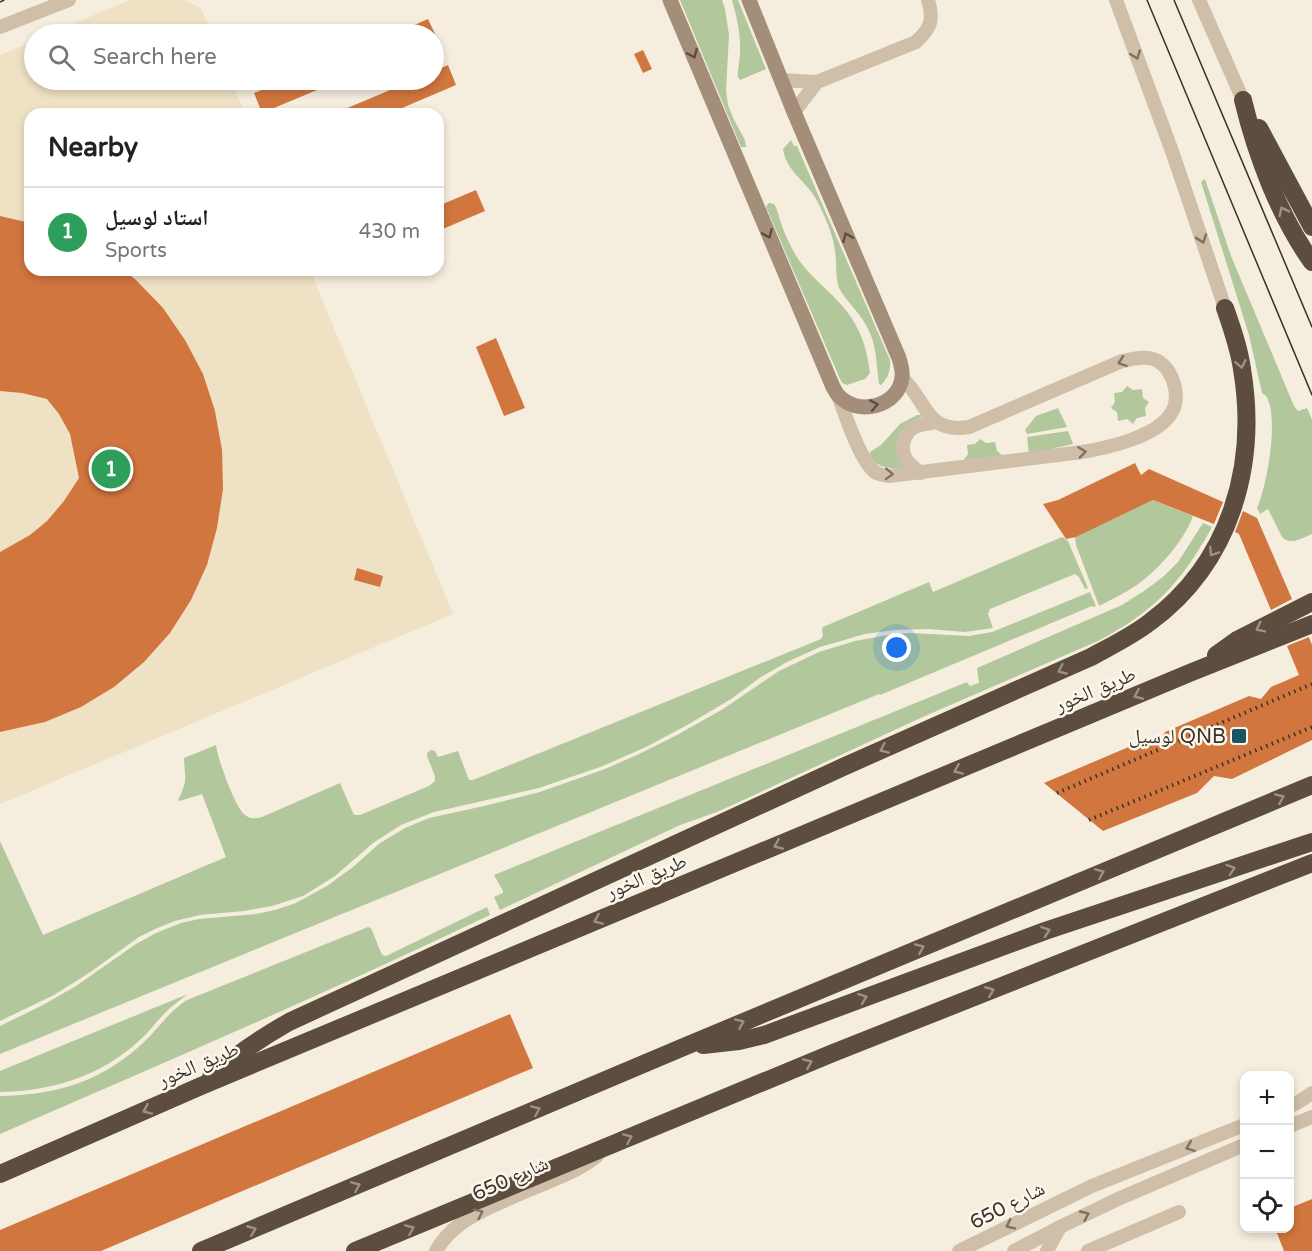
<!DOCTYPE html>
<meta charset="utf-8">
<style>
body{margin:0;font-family:"Varela Round","Noto Naskh Arabic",sans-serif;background:#f2f2f2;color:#222}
.controls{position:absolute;right:18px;bottom:18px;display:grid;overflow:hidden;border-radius:12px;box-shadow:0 3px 9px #0003}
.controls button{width:54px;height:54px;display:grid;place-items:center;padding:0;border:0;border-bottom:2px solid #e0e0e0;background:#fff;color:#222;font:30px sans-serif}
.you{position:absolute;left:897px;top:648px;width:21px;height:21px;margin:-15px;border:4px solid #fff;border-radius:50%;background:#1a73e8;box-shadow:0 0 0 9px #1a73e833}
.badge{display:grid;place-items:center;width:39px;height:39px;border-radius:50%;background:#195462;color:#fff;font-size:20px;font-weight:700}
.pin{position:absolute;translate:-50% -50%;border:3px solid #fff;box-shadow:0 2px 6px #0006}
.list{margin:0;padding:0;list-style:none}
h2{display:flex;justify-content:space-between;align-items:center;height:78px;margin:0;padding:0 24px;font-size:26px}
h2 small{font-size:20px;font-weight:400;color:#767676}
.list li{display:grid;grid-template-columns:39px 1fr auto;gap:18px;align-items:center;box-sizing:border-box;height:90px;padding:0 24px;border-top:2px solid #e0e0e0}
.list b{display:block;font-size:22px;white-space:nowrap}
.list p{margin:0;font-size:20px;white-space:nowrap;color:#767676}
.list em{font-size:20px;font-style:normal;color:#767676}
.icon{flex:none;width:33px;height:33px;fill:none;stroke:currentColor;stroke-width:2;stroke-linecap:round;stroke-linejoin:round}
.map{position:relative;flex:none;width:1312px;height:1251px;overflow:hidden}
.search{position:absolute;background:#fff;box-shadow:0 3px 9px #0003;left:24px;top:24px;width:420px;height:66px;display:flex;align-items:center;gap:15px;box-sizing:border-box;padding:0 21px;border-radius:33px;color:#767676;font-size:22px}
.panel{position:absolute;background:#fff;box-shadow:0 3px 9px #0003;left:24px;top:108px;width:420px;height:168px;border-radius:18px}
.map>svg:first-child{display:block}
.green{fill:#b3c79c}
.plaza{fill:#efe1c4}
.building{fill:#d2763f}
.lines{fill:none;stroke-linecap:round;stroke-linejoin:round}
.street{stroke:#cfbfa8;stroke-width:14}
.secondary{stroke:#a48e79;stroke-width:15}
.highway{stroke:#5d4d3f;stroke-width:18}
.tram{stroke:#3c3129;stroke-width:1.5}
.rail{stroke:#3c3129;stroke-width:4;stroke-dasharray:1.5 4.5;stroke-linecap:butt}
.oneway{stroke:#5b4d41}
.oneway2{stroke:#7e7162}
.oneway3{stroke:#9d9184}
.poi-dot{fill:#195462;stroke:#fcf7ec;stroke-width:2}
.labels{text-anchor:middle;stroke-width:5;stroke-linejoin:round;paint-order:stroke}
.street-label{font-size:20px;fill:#3c3129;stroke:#fcf7ec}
.poi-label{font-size:20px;fill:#3c3129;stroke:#fcf7ec;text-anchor:end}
</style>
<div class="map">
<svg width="1312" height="1251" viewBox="0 0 1312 1251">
<rect width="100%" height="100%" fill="#f5eede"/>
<g class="green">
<polygon points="680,0 722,0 725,9 729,35 726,91 728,105 734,120 745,140 746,147 741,147"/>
<path d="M732,0H738L766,69L740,80L738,77C737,69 740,62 740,53C741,36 737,17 732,0Z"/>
<path d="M791,140L794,146H797L890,360C891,370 888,378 881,385L879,384C876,364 877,343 866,325C859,312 846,301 839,288C835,277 837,262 835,251C833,234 824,214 816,199C806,181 786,171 783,149Z"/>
<path d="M1205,179L1231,256L1294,406L1298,411L1307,408L1312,420V534C1302,538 1291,546 1282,537L1268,509L1260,514L1257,508C1267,486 1278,422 1268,400C1267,396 1265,395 1262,393L1249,335L1201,182Z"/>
<path d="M769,203L774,204C778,210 779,218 782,226C786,237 792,249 798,259C808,273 821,284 833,296C857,320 866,340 870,373L865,379L847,385L842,383L840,379L766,207L767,205Z"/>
<polygon points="1127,386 1133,390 1142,389 1143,398 1149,402 1145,408 1146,416 1137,418 1133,424 1127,419 1118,421 1117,412 1111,408 1115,402 1114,393 1122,392"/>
<polygon points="1058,408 1067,427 1027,434 1025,430 1036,416"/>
<path d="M917,415H921L922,417L911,422L906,468C892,469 872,469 870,452L881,445L900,424Z"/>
<polygon points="1068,431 1073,444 1029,454 1027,437"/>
<polygon points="980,439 986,443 995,442 997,451 1003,456 963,461 968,454 967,445 975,444"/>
<path d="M1153,500L1193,516C1184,541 1159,569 1137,585C1125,593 1112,599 1099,606L1076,545L1075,537Z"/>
<path d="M1203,523L1212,527C1181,583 1155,611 1098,641L925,716L739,802L717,812L680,825L500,910L494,897L503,893V891L494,875L967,682L970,686L979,683L977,668L1122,605L1147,589L1164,576L1178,562Z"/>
<path d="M1062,537L1068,541L1088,588L1085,589L1079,577L1075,574L990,609L988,614L993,628L965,632L929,629L895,630L865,634L820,647L787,662L761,677L731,699L689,724L648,746L603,766L539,788L434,812L401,825L373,843L335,876L303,896L272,906L244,911L200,915L175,921L155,929L139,937L89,973L54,995L0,1021V841L43,935L226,857L202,794L180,801L178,800C188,780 185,780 184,758L216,745C217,757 235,807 244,814C249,819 255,819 262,817L340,783L353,813L355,815H360L429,786L435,781V776L427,756V753L431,750L435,751L438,757L458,751L469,780H473L821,639L823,635L822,630L823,627L929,582L933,592Z"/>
<polygon points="1090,592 1096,606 1093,607 1092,606 880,695 879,694 0,1054 0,1026 41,1006 76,986 136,944 156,933 181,923 199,919 256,914 275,910 296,903 327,886 353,867 380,843 405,828 429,818 484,806 540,792 605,769 637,755 677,735 723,709 779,671 819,652 855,641 893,634 910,633 969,636 992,632"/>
<path d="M487,907L490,915C329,992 164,1063 0,1134V1096C57,1095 101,1082 144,1042C159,1028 169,1011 187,1000L368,927L371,928L382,955L386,956Z"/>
<path d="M188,994C179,1001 170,1007 163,1015C155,1023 149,1032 141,1039C102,1076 53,1091 0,1092V1071Z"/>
</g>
<g class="plaza">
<polygon points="130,0 184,0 201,8 212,34 49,34"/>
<polygon points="34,41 34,80 231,80 245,114 30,114 30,270 310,270 453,614 0,804 0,55"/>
</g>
<g class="building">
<polygon points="428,19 435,34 393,34"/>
<polygon points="643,50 652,69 643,73 634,54"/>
<polygon points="448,65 456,85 388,114 333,114 414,80 434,80 434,71"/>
<polygon points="287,80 341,80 262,113 254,93"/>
<polygon points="476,190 485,211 438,231 438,206"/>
<polygon points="0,216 30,223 30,270 123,270 136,280 163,308 185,340 203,374 215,411 222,450 223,489 217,528 207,565 191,600 170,633 144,662 114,687 81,707 45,722 0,732 0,552 30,535 47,521 64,501 79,478 70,434 59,414 47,399 22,393 0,391"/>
<polygon points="496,338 525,408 504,416 476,347"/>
<polygon points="1135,463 1141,475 1149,469 1223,502 1214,524 1153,500 1076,537 1066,539 1043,504 1058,500"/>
<polygon points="1243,511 1257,518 1292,599 1271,610 1239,534 1235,532"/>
<polygon points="357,568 383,576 380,587 354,580"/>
<polygon points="1309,637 1312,645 1312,740 1232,779 1214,776 1197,793 1103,831 1044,783 1145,740 1157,743 1165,732 1249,696 1261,699 1271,687 1299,675 1287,646"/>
<polygon points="510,1014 533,1068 101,1251 0,1251 0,1230"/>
<polygon points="1312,1199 1312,1251 1284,1251 1275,1228 1290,1228 1290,1208"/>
</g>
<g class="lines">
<g class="street">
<polyline points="1116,0 1173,154 1225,308"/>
<polyline points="1199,0 1243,100"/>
<polyline points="0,27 69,0"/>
<path d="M781,80L817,82L916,42C931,28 934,20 928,0"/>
<polyline points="794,112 817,82"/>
<path d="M838,395C845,414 860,461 875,472C879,475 884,475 889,476L1082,452C1107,448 1155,437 1170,415C1182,399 1174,371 1158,361C1146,355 1134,359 1122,361L969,427C925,434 927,400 902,378"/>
<path d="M920,473C915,468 909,464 906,459C900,449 903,435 913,428C919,424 929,424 937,422"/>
<polyline points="1290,1106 1297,1103 1312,1093"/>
<polyline points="1290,1126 1312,1117"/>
<path d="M436,1251C449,1228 469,1217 493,1206C510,1198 526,1191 544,1184C562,1176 581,1169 597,1156"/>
<polyline points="959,1251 1092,1186 1244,1125"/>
<polyline points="1014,1251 1060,1227 1118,1199 1244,1145"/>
<polyline points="1047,1251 1060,1227"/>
<polyline points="1088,1251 1179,1212"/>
</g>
<path class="secondary" d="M670,0L833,387C835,390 836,393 838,395C857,417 899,407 902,377C903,371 901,365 899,358L794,112L749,0"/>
<g class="highway">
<path d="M1243,100C1256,154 1279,216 1312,262"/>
<polyline points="1259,128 1312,227"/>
<polyline points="1216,655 1237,640 1312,602"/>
<polyline points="703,1045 739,1041 764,1035 1045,931 1312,842"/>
<path d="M211,1077C235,1055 261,1038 289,1022L843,767L1091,657C1111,646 1132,636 1150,622C1231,562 1258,465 1242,369C1239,348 1232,328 1225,308"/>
<polyline points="0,1174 201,1086 1192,672 1312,624"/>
<polyline points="201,1251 686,1046 1312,785"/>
<polyline points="355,1251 833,1053 1312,863"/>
</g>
<g class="tram">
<polyline points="1147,0 1312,395"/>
<polyline points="1174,0 1312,327"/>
<polyline points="0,2 4,0"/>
</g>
<g class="rail">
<polyline points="1057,793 1312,684"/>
<polyline points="1089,820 1312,727"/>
</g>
</g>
<defs><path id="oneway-chevron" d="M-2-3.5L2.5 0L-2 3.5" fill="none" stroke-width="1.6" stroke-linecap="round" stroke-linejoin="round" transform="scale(1.5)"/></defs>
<g class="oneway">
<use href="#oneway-chevron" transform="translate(693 54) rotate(67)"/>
<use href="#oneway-chevron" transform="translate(768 234) rotate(67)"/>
<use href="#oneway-chevron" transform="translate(847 237) rotate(-113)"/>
<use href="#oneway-chevron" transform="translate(874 405) rotate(-11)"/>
</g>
<g class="oneway2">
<use href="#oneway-chevron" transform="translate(1136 55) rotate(70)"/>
<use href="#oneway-chevron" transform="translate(1202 239) rotate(71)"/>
<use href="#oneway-chevron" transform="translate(1122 362) rotate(161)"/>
<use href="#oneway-chevron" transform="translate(1082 452) rotate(-8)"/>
<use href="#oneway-chevron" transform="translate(889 474) rotate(2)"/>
<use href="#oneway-chevron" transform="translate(1190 1147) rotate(159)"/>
<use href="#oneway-chevron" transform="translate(479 1213) rotate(-26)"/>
<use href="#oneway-chevron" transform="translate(1085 1215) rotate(-25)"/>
<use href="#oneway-chevron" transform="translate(1010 1225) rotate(154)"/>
</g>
<g class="oneway3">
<use href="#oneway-chevron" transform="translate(1283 211) rotate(-116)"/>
<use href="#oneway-chevron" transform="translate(1241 364) rotate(79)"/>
<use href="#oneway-chevron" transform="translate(1213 552) rotate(123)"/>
<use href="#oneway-chevron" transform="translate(1260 628) rotate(153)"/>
<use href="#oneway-chevron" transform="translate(1062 670) rotate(156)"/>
<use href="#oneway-chevron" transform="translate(1138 695) rotate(157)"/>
<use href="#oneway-chevron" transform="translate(884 749) rotate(156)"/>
<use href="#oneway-chevron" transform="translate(958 770) rotate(157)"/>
<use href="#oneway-chevron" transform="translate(1280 798) rotate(-23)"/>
<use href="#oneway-chevron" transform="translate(778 845) rotate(157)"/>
<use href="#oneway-chevron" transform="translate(1231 869) rotate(-18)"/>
<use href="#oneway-chevron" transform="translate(1100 873) rotate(-23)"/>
<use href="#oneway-chevron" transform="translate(598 920) rotate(157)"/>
<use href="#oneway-chevron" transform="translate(1046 931) rotate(-19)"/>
<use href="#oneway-chevron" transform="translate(920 948) rotate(-23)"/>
<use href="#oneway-chevron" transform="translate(990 991) rotate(-22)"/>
<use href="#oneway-chevron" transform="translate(863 998) rotate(-20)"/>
<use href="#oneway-chevron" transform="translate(740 1023) rotate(-23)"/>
<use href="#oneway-chevron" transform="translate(808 1063) rotate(-23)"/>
<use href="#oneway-chevron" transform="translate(147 1110) rotate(156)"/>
<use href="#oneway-chevron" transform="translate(536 1110) rotate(-23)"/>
<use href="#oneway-chevron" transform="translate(628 1138) rotate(-23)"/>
<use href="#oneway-chevron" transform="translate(356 1186) rotate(-23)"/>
<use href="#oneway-chevron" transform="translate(410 1229) rotate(-23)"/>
<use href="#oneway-chevron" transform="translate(252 1230) rotate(-22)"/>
</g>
<rect class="poi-dot" x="1231" y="728" width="16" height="16" rx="3"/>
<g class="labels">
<g class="street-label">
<text transform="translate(1095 689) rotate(-23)" y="7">طريق الخور</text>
<text transform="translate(646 876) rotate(-23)" y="7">طريق الخور</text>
<text transform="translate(198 1064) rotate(-23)" y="7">طريق الخور</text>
<text transform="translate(510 1178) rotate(-24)" y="7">شارع 650</text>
<text transform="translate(1007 1205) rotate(-27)" y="7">شارع 650</text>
</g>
<g class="poi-label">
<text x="1226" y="743">لوسيل QNB</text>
</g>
</g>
</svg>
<div class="controls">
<button>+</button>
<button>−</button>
<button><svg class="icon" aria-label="locate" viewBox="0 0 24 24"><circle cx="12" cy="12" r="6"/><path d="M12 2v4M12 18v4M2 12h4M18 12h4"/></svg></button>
</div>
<div class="you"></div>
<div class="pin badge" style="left:111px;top:469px;background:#2e9e5b">1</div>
<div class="search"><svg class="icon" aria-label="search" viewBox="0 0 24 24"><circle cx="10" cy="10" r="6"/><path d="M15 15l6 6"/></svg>Search here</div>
<section class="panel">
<h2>Nearby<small></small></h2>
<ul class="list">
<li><span class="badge" style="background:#2e9e5b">1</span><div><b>استاد لوسيل</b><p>Sports</p></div><em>430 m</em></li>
</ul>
</section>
</div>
